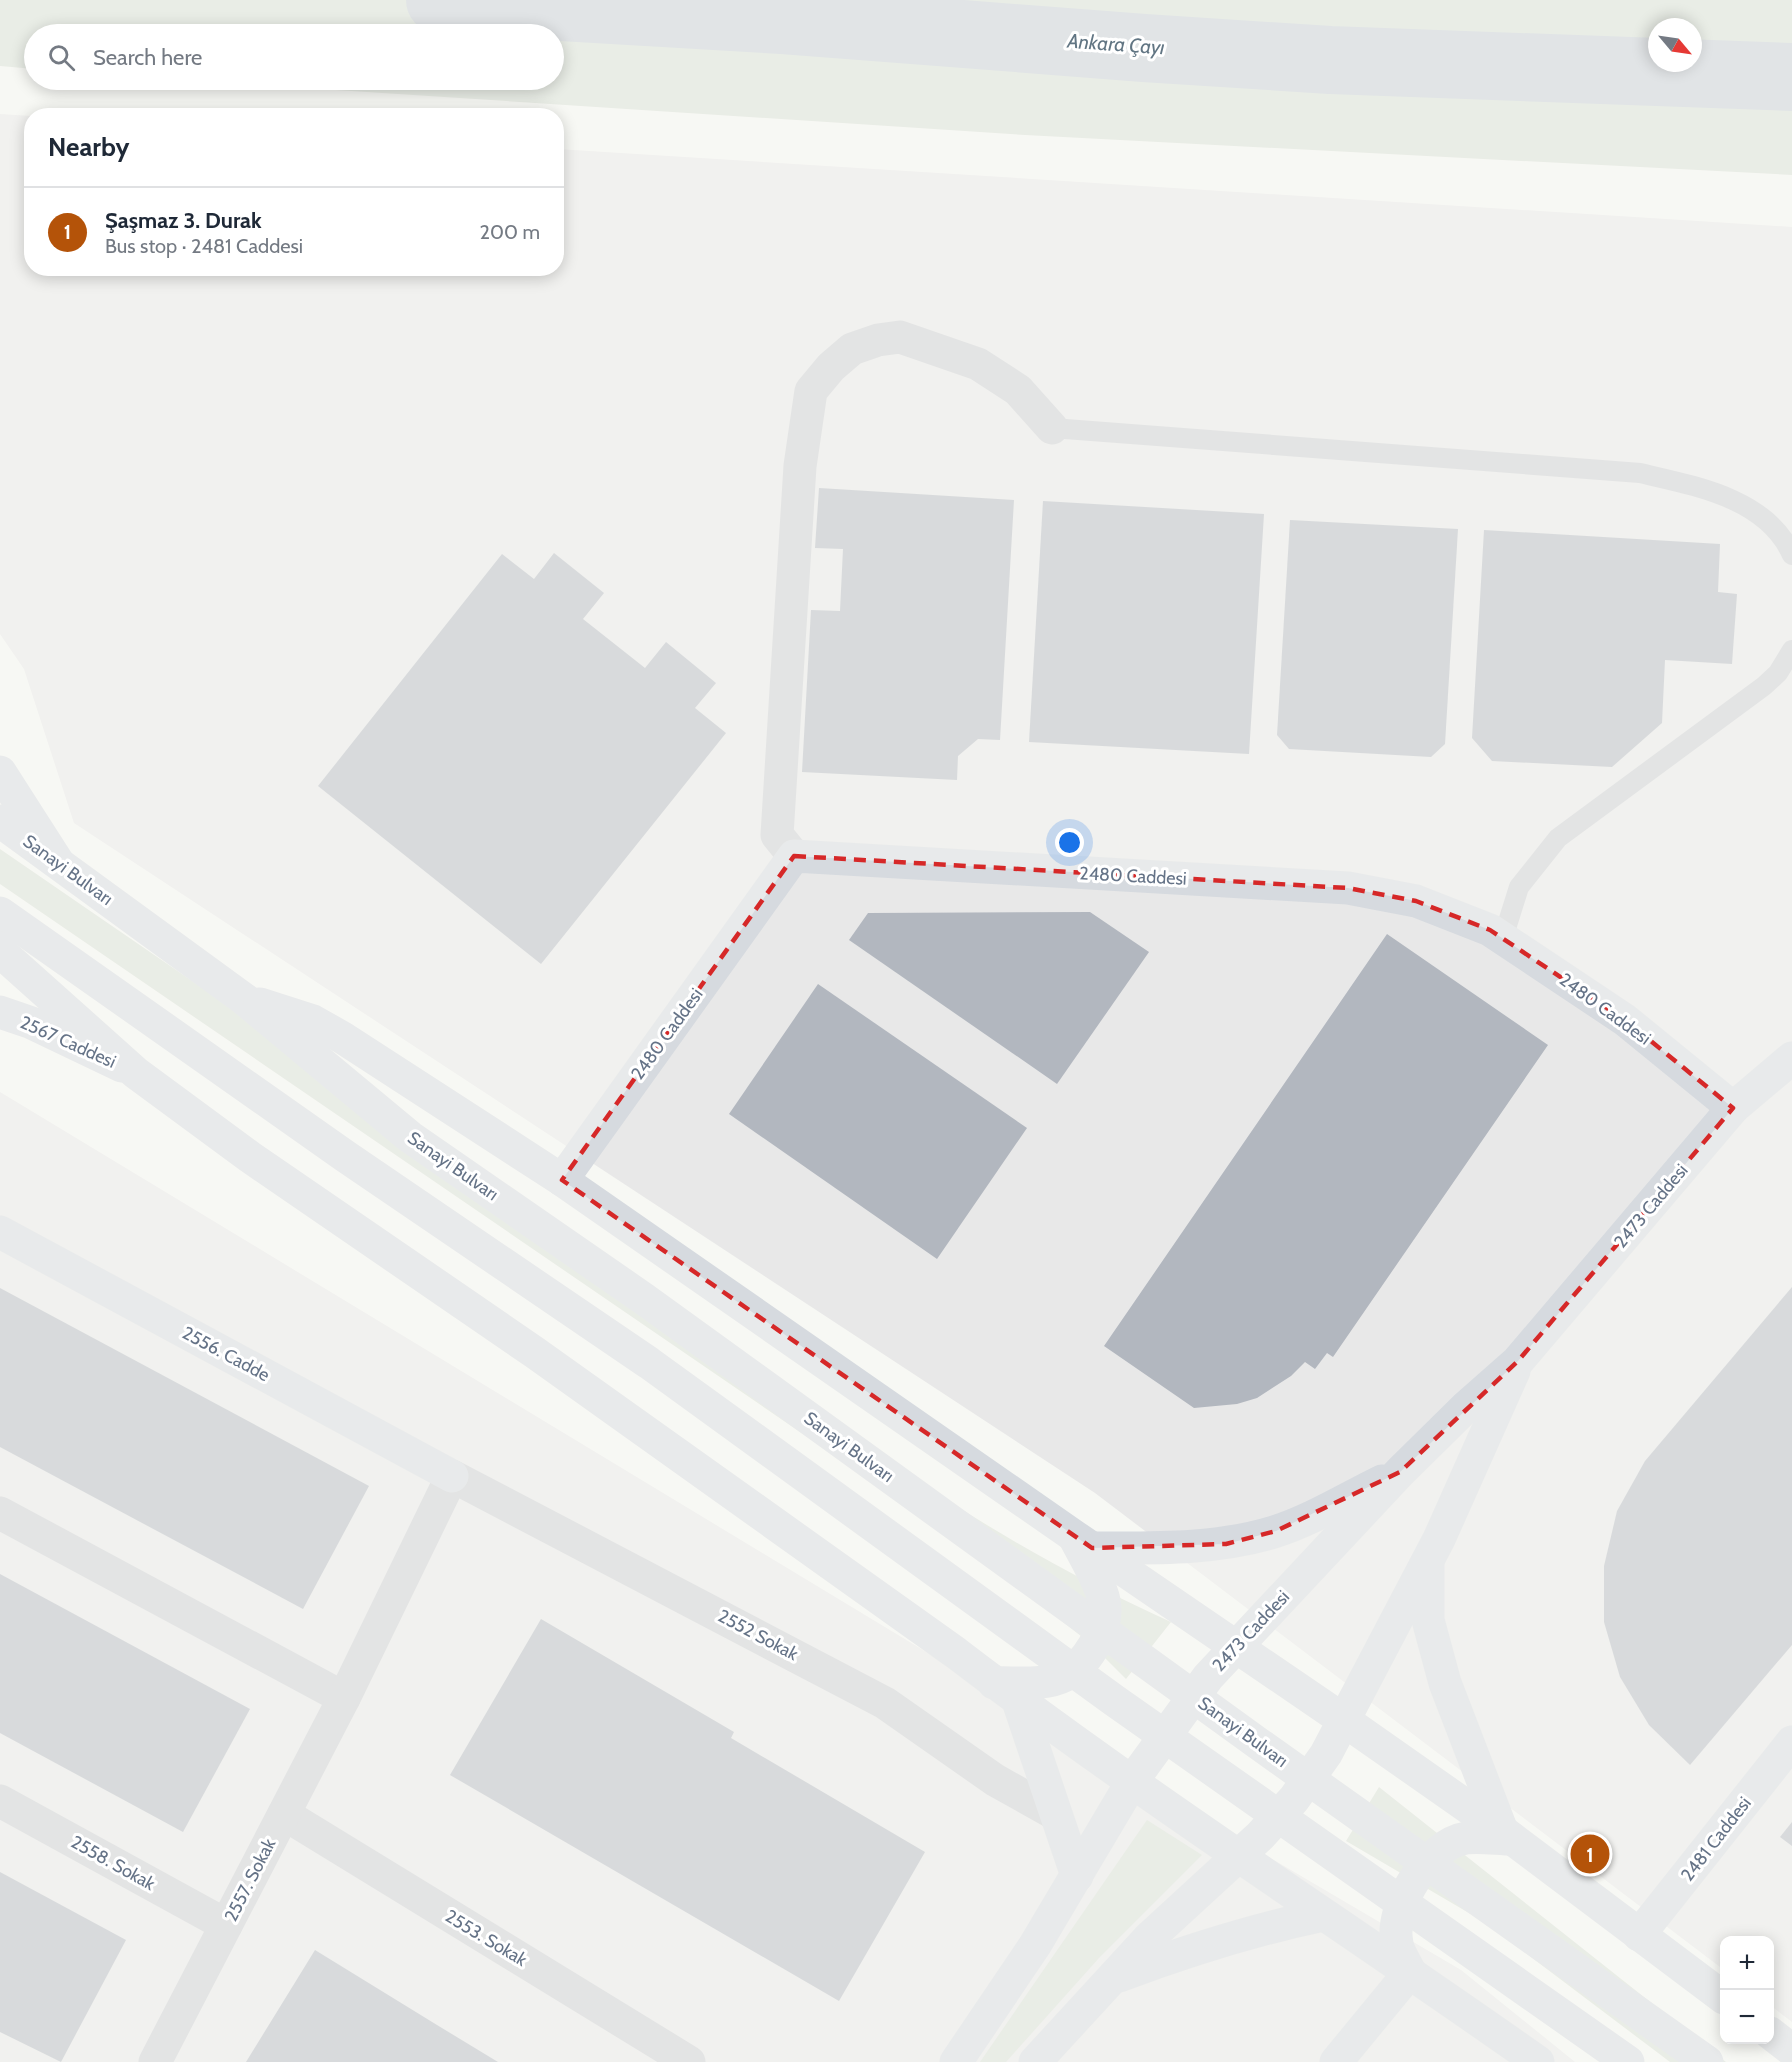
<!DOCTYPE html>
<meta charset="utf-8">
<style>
body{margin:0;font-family:Cabin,sans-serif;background:#f6f6f7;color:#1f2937}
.controls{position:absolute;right:18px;bottom:18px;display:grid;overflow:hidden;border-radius:12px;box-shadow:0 3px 15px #0003}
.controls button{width:54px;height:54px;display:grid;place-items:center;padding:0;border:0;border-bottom:2px solid #e0e1e3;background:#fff;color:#1f2937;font:30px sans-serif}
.compass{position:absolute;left:1648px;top:18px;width:54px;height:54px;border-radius:50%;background:#fff;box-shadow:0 3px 15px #0003;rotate:119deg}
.you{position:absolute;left:1070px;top:843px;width:21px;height:21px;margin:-15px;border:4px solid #fff;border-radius:50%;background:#1a73e8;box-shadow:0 0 0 9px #1a73e833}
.badge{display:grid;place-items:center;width:39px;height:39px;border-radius:50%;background:#b45309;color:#fff;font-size:20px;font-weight:700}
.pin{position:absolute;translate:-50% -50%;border:3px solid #fff;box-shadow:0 2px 6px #0006}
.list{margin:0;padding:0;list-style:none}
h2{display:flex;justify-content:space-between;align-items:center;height:78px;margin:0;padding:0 24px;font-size:26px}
h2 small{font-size:20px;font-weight:400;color:#747a83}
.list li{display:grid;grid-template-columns:39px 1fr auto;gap:18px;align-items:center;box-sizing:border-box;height:90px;padding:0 24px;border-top:2px solid #e0e1e3}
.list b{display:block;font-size:22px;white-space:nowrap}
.list p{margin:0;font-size:20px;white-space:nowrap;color:#747a83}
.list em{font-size:20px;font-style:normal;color:#747a83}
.icon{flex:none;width:33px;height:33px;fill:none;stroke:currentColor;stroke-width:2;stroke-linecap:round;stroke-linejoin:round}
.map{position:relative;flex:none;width:1792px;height:2062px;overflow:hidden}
.search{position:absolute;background:#fff;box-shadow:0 3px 15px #0003;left:24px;top:24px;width:540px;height:66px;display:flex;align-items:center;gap:15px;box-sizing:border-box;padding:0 21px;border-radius:33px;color:#747a83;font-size:22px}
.panel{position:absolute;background:#fff;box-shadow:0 3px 15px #0003;left:24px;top:108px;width:540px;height:168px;border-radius:24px}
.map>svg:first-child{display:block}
.built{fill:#e8e8e8}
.green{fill:#d8e0d5;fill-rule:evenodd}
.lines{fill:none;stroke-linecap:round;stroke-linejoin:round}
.river{stroke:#c5cdd4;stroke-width:68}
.building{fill:#b2b7bf}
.lane{stroke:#caccd0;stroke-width:20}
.street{stroke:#caccd0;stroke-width:33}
.secondary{stroke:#d6dadf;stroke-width:33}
.primary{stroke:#d6dadf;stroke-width:33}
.marked{fill:none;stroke:#d62828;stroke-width:4.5;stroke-dasharray:12 8;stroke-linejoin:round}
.labels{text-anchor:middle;stroke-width:6;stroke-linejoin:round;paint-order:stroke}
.street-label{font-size:18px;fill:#657387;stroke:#fff}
.water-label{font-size:20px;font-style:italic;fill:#617583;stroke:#fff}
</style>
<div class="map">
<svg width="1792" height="2062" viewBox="0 0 1792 2062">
<rect width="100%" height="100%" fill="#f7f8f4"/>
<g class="built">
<polygon points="0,114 31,116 32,268 556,268 557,149 1792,227 1792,2022 1770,2005 1770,1940 1724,1940 1724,1970 1095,1493 74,823 24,669 0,634"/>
<polygon points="0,1092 1141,1782 1461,1970 1575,2062 0,2062"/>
</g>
<g class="green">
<path d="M0,0H1792V175L1025,135L183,80H554V34H34V69L0,66ZM1657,27H1693V63H1657Z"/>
<path d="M0,849L961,1509C1031,1553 1096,1588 1171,1622L1126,1679L1091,1644L968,1547L0,884Z"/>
<polygon points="1379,1787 1726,2062 1670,2062 1486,1923 1346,1841"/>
<polygon points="1147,1820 1202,1855 1099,1958 1006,2062 980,2062"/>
</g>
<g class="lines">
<polyline class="river" points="440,0 782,20 1144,48 1330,60 1792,77"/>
</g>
<g class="building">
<polygon points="819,488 1014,500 1000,740 978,739 958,756 957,780 802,772 811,610 840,611 843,549 815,548"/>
<polygon points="1043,501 1264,514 1249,754 1029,742"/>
<polygon points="1290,520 1458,529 1445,744 1431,757 1289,749 1277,735"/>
<polygon points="1484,530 1720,544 1718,592 1737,594 1732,664 1665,660 1662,723 1612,767 1492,761 1472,738"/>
<polygon points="554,553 604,593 583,619 645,668 666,642 716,683 695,708 726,733 541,964 318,786 502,554 534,579"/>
<polygon points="1090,912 1149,952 1057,1084 849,940 868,913"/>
<polygon points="1387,934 1548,1045 1333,1357 1327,1353 1315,1369 1305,1362 1291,1376 1257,1398 1237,1404 1194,1408 1104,1346"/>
<polygon points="818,984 1027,1128 937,1259 729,1114"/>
<polygon points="1792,1287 1792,1645 1690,1765 1649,1725 1620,1677 1604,1622 1604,1566 1617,1511 1645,1461"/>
<polygon points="0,1288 369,1486 303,1609 0,1447"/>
<polygon points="0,1574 250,1709 183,1832 0,1733"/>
<polygon points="541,1619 734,1732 731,1738 925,1852 839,2001 450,1775"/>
<polygon points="1792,1822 1792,1846 1780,1837"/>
<polygon points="0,1872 126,1940 61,2062 0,2032"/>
<polygon points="315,1950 437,2025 498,2062 246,2062"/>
</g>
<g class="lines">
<g class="lane">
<path d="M1052,428L1640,473C1695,486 1767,498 1792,555"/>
<polyline points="1503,938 1519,887 1558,838 1764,686 1778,673 1792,650"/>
</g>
<g class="street">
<polyline points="794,856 777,835 800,466 811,391 831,367 852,349 878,340 900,337 978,364 1018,390 1052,428"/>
<polyline points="0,1513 344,1698"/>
<polyline points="0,1801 226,1925"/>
<polyline points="284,1814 689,2062"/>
<polyline points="155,2062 344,1698 452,1476 885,1703 995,1780 1054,1813"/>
</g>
<g class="secondary">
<polyline points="0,772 57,861"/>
<polyline points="0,1012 32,1023 122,1066"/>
<polyline points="562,1180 794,856 1348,888 1416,901 1490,930 1625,1020 1733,1108"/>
<polyline points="0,1232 452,1476"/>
<path d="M1092,1548C1153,1548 1215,1550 1274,1532C1312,1520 1347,1498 1382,1481"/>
<polyline points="1428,1563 1428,1620 1445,1683 1502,1831"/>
<polyline points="1018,1701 1077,1876"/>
<polyline points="1639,1935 1792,1742"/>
<path d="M1119,1976C1186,1951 1252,1930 1323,1915"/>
<polyline points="956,2062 1035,1945 1133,1780 1208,1677 1400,1472 1467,1406 1518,1361 1733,1108 1792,1058"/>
<polyline points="1035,2062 1149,1938 1260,1836 1294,1799 1326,1754 1439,1539 1514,1371"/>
<polyline points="1336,2062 1410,1972"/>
</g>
<g class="primary">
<polyline points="0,821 244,999 410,1137 644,1299 1259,1744 1707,2062"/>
<polyline points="0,913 345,1156 649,1363 1115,1701 1628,2062"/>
<path d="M0,948L4,955L136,1073L250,1157L534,1352L956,1653C1144,1797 1344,1925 1538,2062"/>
<polyline points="260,1004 313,1021 343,1038 562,1180 1074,1536 1345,1721 1502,1831 1724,1998"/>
<path d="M994,1683C1015,1682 1045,1686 1064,1676C1086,1665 1107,1631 1105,1607C1104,1588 1084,1556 1075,1538"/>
<path d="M1410,1972C1406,1963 1398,1952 1397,1943C1389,1907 1429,1844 1466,1838C1480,1836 1498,1839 1512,1839"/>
<polyline points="1770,2033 1792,2050"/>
</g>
</g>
<path d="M0 0H1792V2062H0ZM794,856L1348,888L1416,901L1490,930L1625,1020L1733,1108L1518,1361L1400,1472L1276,1531L1226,1544L1092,1548L562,1180Z" fill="#f7f8f4" fill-opacity=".55" fill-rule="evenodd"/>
<path class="marked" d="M794,856L1348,888L1416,901L1490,930L1625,1020L1733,1108L1518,1361L1400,1472L1276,1531L1226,1544L1092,1548L562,1180Z"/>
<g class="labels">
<g class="street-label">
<text transform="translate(68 870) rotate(36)" y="6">Sanayi Bulvarı</text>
<text transform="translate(1133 876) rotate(3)" y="6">2480 Caddesi</text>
<text transform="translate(1605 1009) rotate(36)" y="6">2480 Caddesi</text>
<text transform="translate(667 1034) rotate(-54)" y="6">2480 Caddesi</text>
<text transform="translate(68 1042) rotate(24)" y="6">2567 Caddesi</text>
<text transform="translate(453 1166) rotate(35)" y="6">Sanayi Bulvarı</text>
<text transform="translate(1651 1206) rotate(-50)" y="6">2473 Caddesi</text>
<text transform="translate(226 1354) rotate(28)" y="6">2556. Cadde</text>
<text transform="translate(849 1447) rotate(36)" y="6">Sanayi Bulvarı</text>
<text transform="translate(1251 1631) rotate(-47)" y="6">2473 Caddesi</text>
<text transform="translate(758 1635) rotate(28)" y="6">2552 Sokak</text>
<text transform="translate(1243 1732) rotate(36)" y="6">Sanayi Bulvarı</text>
<text transform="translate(1716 1839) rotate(-52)" y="6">2481 Caddesi</text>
<text transform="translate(113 1863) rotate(29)" y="6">2558. Sokak</text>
<text transform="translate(250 1880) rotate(-63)" y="6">2557. Sokak</text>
<text transform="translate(486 1938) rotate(31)" y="6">2553. Sokak</text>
</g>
<g class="water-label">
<text transform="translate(1116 44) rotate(4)" y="7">Ankara Çayı</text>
</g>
</g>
</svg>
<div class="controls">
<button>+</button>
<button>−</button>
</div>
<svg class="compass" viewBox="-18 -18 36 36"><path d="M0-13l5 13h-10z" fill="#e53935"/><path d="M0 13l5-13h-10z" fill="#747a83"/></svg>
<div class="you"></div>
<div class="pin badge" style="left:1590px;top:1854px">1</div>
<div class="search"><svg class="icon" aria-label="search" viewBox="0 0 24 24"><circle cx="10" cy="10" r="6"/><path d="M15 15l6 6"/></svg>Search here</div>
<section class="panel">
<h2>Nearby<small></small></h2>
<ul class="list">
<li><span class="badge">1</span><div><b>Şaşmaz 3. Durak</b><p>Bus stop · 2481 Caddesi</p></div><em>200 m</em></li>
</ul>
</section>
</div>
